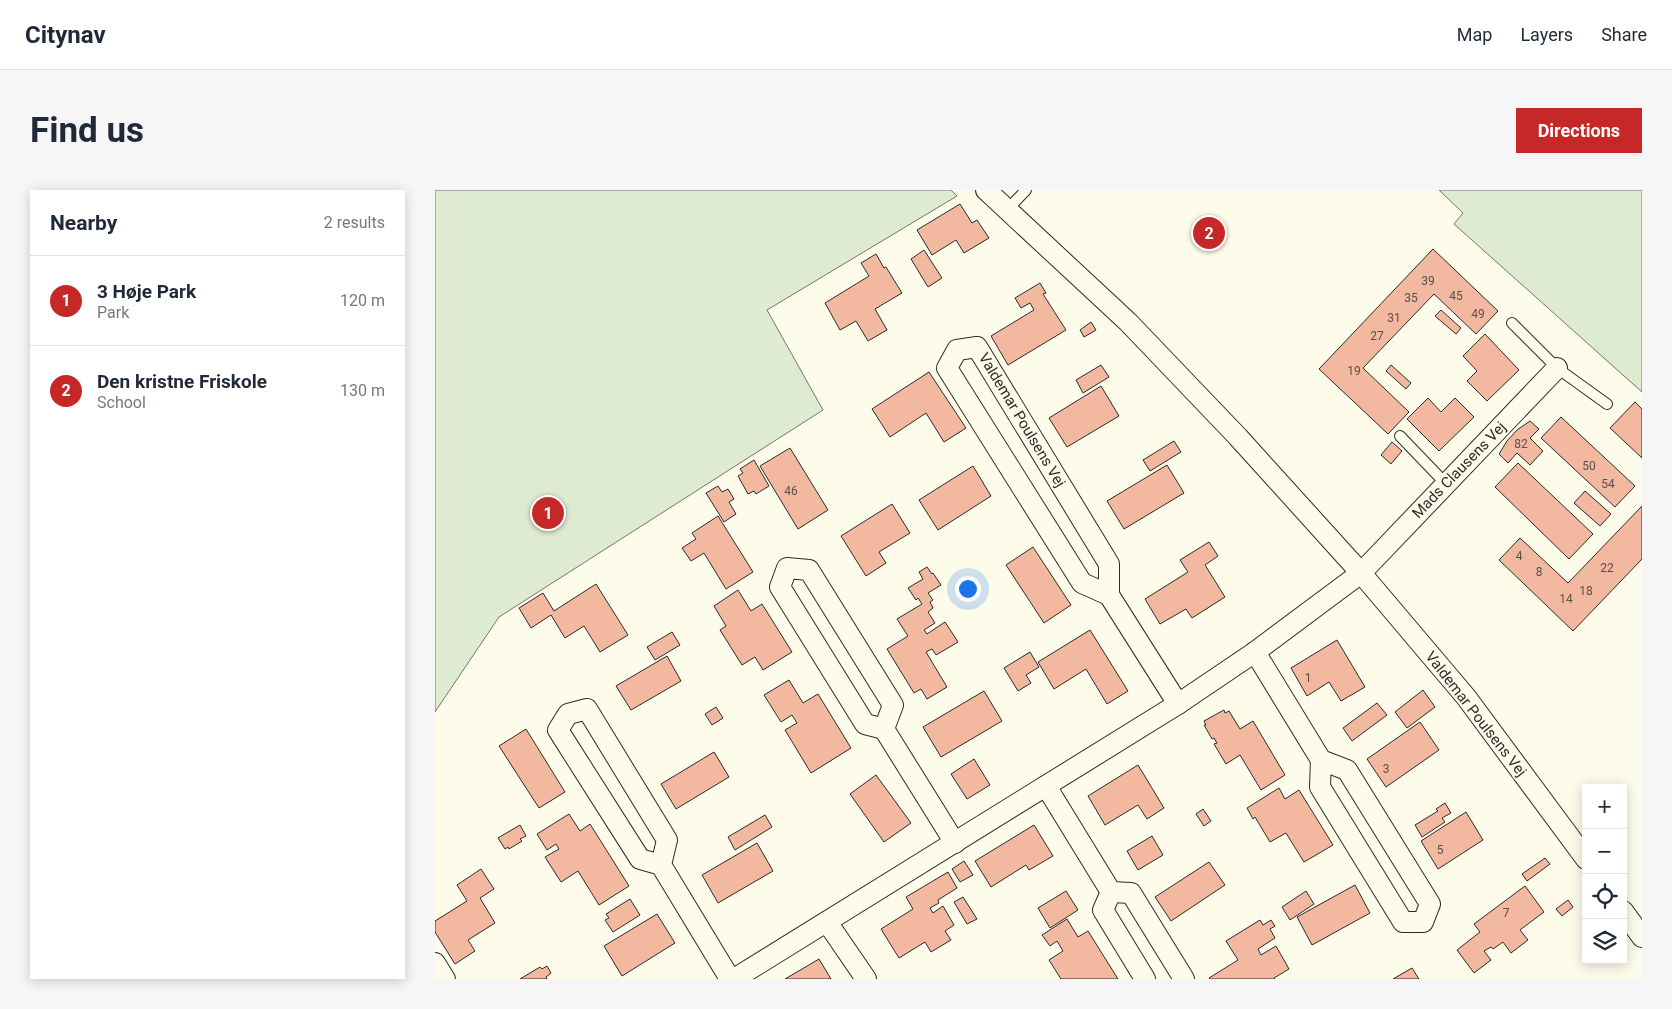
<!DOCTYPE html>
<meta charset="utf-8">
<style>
body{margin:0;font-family:Roboto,sans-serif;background:#f6f6f7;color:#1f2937}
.controls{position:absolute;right:15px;bottom:15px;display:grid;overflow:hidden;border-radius:0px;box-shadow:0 2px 12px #0003}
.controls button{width:45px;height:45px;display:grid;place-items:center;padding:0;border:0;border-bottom:1px solid #e0e1e3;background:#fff;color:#1f2937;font:25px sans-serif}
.you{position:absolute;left:532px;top:398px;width:18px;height:18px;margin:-12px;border:4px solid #fff;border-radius:50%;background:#1a73e8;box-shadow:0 0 0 8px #1a73e833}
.badge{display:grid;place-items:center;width:32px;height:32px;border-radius:50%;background:#c62828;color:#fff;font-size:16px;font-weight:700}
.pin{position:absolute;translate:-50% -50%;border:2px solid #fff;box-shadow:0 1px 5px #0006}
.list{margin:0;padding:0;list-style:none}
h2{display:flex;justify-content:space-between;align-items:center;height:65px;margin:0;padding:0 20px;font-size:21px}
h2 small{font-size:16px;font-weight:400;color:#747a83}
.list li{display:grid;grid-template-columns:32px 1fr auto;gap:15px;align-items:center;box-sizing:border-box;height:90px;padding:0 20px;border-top:1px solid #e0e1e3}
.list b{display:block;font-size:19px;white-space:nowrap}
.list p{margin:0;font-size:16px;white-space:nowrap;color:#747a83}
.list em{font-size:16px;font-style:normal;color:#747a83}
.icon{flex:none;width:28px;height:28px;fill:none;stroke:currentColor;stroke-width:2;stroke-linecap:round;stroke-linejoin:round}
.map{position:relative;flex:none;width:1207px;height:789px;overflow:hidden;border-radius:0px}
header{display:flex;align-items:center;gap:30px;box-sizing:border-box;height:70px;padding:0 25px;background:#fff;border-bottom:1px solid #e0e1e3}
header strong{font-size:24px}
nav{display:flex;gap:28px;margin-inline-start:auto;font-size:18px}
.intro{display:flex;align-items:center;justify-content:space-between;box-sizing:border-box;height:120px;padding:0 30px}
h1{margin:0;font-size:35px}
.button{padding:12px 22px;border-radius:0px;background:#c62828;color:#fff;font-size:18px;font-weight:700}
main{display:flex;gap:30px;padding:0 30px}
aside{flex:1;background:#fff;border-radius:0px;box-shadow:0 2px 12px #0003}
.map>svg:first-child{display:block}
.green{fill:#deebd1;stroke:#74746e}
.building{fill:#f2b8a0;stroke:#2b2b2b}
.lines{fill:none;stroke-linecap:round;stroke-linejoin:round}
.service-casing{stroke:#2b2b2b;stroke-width:12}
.minor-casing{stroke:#2b2b2b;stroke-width:22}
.service{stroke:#fdfbea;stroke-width:10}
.minor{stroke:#fdfbea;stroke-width:20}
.labels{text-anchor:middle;stroke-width:4;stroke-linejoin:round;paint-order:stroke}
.number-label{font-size:12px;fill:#5d4e48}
.street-label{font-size:15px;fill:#2b2b2b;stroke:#fdfbea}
</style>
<header>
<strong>Citynav</strong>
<nav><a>Map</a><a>Layers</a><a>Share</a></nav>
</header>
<div class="intro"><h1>Find us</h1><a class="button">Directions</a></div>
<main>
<aside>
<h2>Nearby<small>2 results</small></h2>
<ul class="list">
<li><span class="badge">1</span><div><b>3 Høje Park</b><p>Park</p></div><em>120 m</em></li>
<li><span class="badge">2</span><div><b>Den kristne Friskole</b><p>School</p></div><em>130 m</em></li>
</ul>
</aside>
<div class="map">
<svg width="1207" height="789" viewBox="0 0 1207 789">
<rect width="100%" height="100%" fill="#fdfbea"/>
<g class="green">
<polygon points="0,0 516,0 522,6 332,120 388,220 64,427 0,522"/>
<polygon points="1004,0 1207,0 1207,202 1019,34 1028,23"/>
</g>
<g class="building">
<polygon points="525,14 537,33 542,30 554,48 529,63 521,50 497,65 482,40"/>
<polygon points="998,59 1063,121 1041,144 999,104 928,178 974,222 953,244 884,179"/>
<polygon points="489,60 507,88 493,97 476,69"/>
<polygon points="441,64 449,78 451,77 467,103 440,119 452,140 433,151 421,131 405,140 390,113 434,86 426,73"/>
<polygon points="605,93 611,103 608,104 631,140 573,175 556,146 599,120 595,113 586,118 580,108"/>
<polygon points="1006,120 1026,138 1021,144 1000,126"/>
<polygon points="656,132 661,140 649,147 645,140"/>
<polygon points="1050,144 1084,180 1052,211 1032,191 1042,181 1028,166"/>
<polygon points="666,175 674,187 648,203 641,190"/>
<polygon points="956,175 976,193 971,199 951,181"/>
<polygon points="494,182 531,238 509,252 491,223 455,247 437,219"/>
<polygon points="666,196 684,226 632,257 614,228"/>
<polygon points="993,208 1006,222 1020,208 1039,227 1004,261 972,229"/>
<polygon points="1200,212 1207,219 1207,268 1175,238"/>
<polygon points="1126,227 1200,296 1180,317 1106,248"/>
<polygon points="1095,231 1104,239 1095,248 1108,261 1095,275 1082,263 1073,273 1064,264 1072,251 1082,240"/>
<polygon points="739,251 746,262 715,281 708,270"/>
<polygon points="957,252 967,261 956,274 946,265"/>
<polygon points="355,258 393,320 363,339 325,276"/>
<polygon points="319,270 334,296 321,304 319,301 313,304 303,286 308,283 305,279"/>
<polygon points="1083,273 1158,344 1134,369 1060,297"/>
<polygon points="732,275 749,303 689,339 672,311"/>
<polygon points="538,276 556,306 503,340 484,310"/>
<polygon points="283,296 287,302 293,299 299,309 294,312 301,324 289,332 271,303"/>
<polygon points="1150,301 1176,324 1165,336 1139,313"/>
<polygon points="457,314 475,343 444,362 451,373 431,386 406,346"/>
<polygon points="1207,316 1207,369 1138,441 1064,370 1085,348 1133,393"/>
<polygon points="283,326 318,382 291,399 269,363 256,371 247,358 261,349 257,343"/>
<polygon points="774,352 783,366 770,375 790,407 757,428 751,419 725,434 710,409 753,382 745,370"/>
<polygon points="598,357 636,415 609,433 571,375"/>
<polygon points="492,377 497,384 498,383 506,395 493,403 498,410 495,412 498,418 493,422 500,433 489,440 492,444 510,432 523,452 501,465 497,459 491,462 512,497 492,509 486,499 479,503 452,459 473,446 462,429 487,414 483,408 481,410 473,398 488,389 484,382"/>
<polygon points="161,394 193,445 165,462 149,436 130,448 116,425 96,438 84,418 108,403 119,421"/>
<polygon points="303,400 316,421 327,414 357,462 328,480 320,467 307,475 285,440 291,436 279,416"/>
<polygon points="655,440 693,501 672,514 651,479 619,499 603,472"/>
<polygon points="237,442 245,455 220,470 212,457"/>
<polygon points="902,450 930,497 906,511 894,492 872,506 856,478"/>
<polygon points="595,462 604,477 591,485 596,493 583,501 569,478"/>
<polygon points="232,466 246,491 196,520 181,496"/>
<polygon points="354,490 368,513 383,504 416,558 376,583 350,540 362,533 357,525 346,532 329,505"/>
<polygon points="988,500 1000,517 972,538 960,522"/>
<polygon points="549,501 567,531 506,567 488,537"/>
<polygon points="942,513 952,525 917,551 908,538"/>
<polygon points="281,517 288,528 277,535 270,524"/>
<polygon points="789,520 790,523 794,521 805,539 818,531 850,585 826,600 805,565 791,574 779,554 782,553 779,548 777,549 769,535 771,535 769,531"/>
<polygon points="985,532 1004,560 951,597 932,569"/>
<polygon points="91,539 130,602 104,618 64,556"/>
<polygon points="279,562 294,587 241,619 226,594"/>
<polygon points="539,569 555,595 532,609 516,584"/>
<polygon points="703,575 729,618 712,629 703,615 670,635 653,606"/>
<polygon points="441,585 476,633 449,652 415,604"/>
<polygon points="844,598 850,609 864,600 898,655 869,672 851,643 835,652 820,627 818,629 812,618"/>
<polygon points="1010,613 1016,623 1007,628 1010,632 987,647 980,635 1003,621 1001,619"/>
<polygon points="768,619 776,631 769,636 761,624"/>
<polygon points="1031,622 1048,650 1003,679 986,651"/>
<polygon points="134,624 145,641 155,634 194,696 164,715 143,681 126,692 110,667 124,659 121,654 112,660 102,644"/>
<polygon points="330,625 337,637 300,660 293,647"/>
<polygon points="85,635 91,646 85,649 87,651 74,659 73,657 70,659 63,648"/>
<polygon points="599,635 618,666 594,680 591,675 556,697 540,671"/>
<polygon points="717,646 728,665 703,680 692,661"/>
<polygon points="322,653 338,681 283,713 267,685"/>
<polygon points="1110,668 1115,674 1092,691 1087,684"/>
<polygon points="529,671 538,685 525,692 517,679"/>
<polygon points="774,672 790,695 736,731 720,707"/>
<polygon points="46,679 59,699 45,708 60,733 33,750 40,761 20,774 0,742 0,731 32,711 22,695"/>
<polygon points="513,682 522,698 503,710 504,713 495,718 498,723 508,716 519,735 510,741 516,750 496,762 490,752 464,768 446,739 478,719 471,707"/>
<polygon points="920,695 935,723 877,755 862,727"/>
<polygon points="1090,696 1109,722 1085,740 1093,750 1076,763 1068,752 1058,759 1056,757 1049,761 1056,770 1039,783 1022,760 1045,742 1039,734"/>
<polygon points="631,701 643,720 615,738 603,718"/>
<polygon points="871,701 879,714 855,730 847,717"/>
<polygon points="528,707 542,729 532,734 519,712"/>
<polygon points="195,709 205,725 178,742 170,730 174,728 171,724"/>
<polygon points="1133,710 1138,717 1127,726 1121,719"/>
<polygon points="222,724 240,753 187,786 169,756"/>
<polygon points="632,729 643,747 653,741 683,789 626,789 614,770 628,761 622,751 615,756 607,745"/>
<polygon points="825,730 828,735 836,730 840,736 835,739 840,748 823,759 826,765 841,756 854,779 839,788 840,789 775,789 774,788 803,770 791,751"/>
<polygon points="384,769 396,789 350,789"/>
<polygon points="112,776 116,783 111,787 112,789 85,789 105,777 107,779"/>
<polygon points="977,778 984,789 958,789"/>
</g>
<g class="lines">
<g class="service-casing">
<g id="service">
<polyline points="572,20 591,0"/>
<polyline points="1077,133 1122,178 1172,214"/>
<polyline points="965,246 1011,294"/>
</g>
</g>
<g class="minor-casing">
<g id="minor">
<polyline points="551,0 693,132 803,247 926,383 1031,507 1151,669"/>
<polyline points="674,405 674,374 542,157 522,160 512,178 647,393 674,405 743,514"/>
<polyline points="820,462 886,570 885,597 968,732 988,732 995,714 912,580 886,570"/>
<polyline points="449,539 458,515 374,380 352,378 345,397 430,534 449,539 520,653"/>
<polyline points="611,596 676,702"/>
<polyline points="226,675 232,650 152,519 133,524 123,540 205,669 226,675 295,789"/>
<polyline points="676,702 696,703 749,789"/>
<polyline points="676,702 668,720 710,789"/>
<polyline points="1188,721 1207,747"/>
<polyline points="392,732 431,789"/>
<polyline points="0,773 10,789"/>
<polyline points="299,789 743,514 820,462 926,383 1122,178"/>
</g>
</g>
<use href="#service" class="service"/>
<use href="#minor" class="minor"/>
</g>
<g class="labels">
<g class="number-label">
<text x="993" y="95">39</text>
<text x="1021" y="110">45</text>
<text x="976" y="112">35</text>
<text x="1043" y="128">49</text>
<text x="959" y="132">31</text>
<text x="942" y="150">27</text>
<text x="919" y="185">19</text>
<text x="1086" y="258">82</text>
<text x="1154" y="280">50</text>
<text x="1173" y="298">54</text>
<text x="356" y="305">46</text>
<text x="1084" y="370">4</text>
<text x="1172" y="382">22</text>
<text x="1104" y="386">8</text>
<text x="1151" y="405">18</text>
<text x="1131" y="413">14</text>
<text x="873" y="492">1</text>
<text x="951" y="583">3</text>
<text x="1005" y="664">5</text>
<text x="1071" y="727">7</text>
</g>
<g class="street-label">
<text transform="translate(587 230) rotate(59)" y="5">Valdemar Poulsens Vej</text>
<text transform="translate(1024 280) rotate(-46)" y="5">Mads Clausens Vej</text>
<text transform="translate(1041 524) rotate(52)" y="5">Valdemar Poulsens Vej</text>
</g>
</g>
</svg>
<div class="controls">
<button>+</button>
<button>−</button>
<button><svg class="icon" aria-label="locate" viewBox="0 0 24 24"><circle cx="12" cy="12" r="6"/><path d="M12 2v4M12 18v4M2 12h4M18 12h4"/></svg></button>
<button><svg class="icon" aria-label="layers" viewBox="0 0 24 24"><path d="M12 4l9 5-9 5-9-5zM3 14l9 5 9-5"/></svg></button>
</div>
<div class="you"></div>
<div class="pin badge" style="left:113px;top:323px">1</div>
<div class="pin badge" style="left:774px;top:43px">2</div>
</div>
</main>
